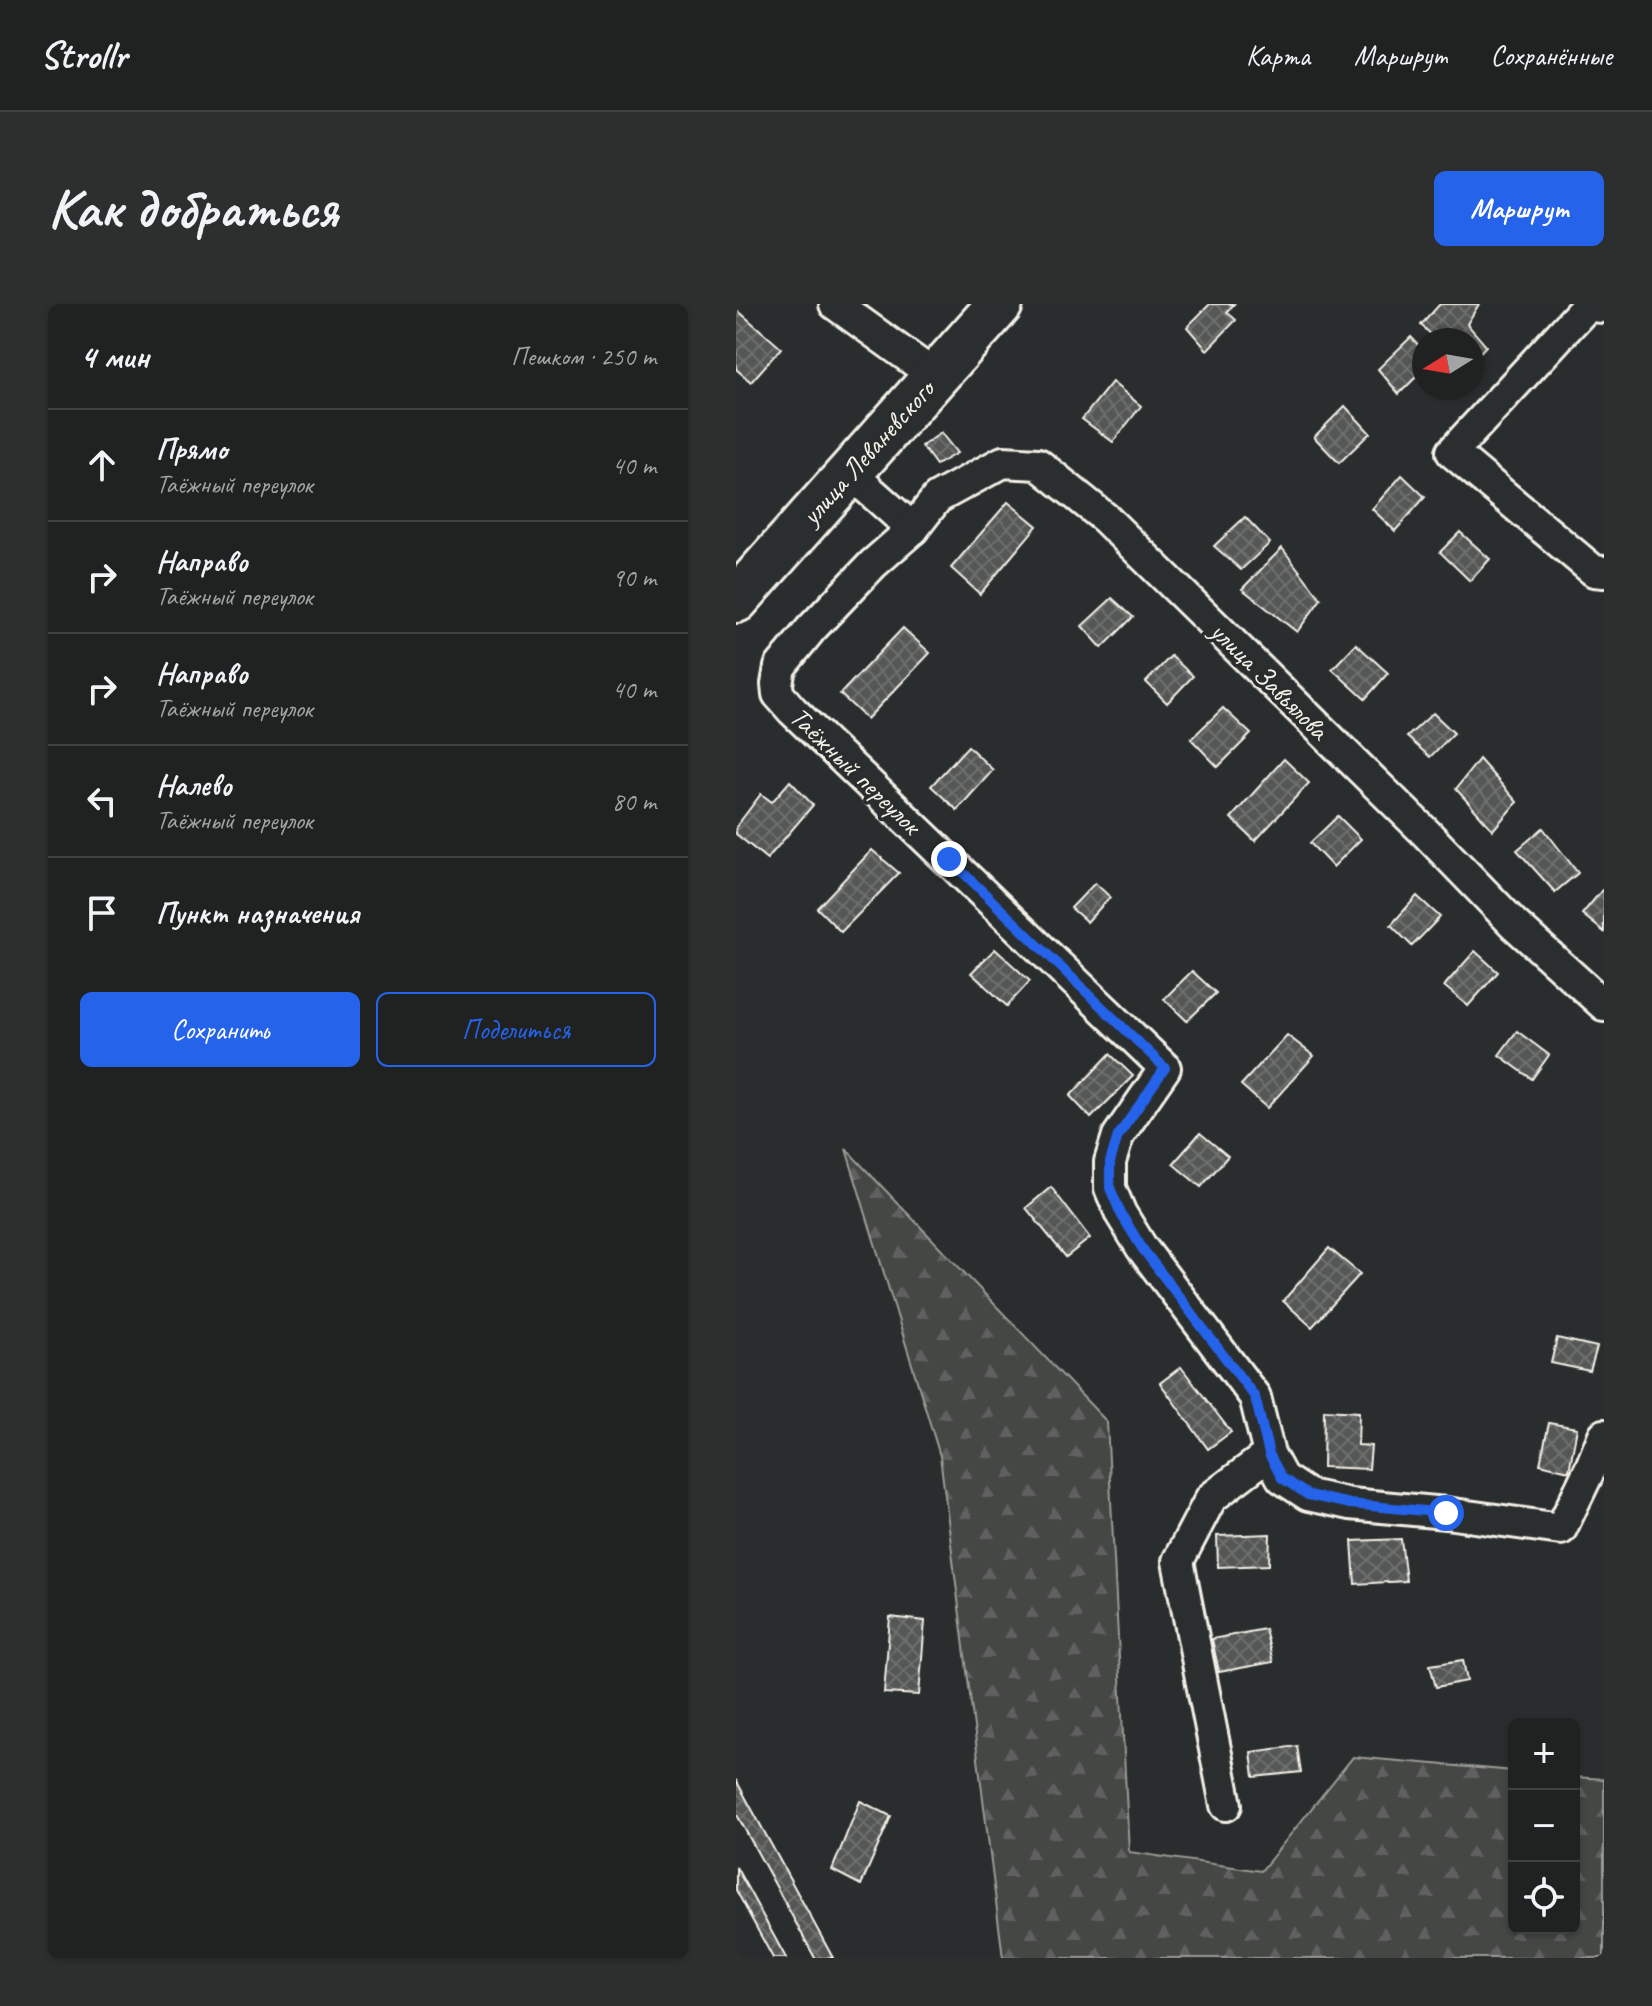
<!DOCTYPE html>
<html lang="ru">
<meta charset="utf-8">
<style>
body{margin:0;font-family:Caveat,sans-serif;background:#2d2f2f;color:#f1f3f6}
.controls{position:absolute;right:24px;bottom:24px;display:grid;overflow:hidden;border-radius:12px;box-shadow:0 2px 6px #0004}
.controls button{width:72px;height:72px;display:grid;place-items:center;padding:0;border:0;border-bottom:2px solid #3d3f40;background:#202222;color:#f1f3f6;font:40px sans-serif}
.compass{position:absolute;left:676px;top:24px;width:72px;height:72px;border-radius:50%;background:#202222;box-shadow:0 2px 6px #0004;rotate:259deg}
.stop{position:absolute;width:24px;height:24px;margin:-18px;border:6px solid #2563eb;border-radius:50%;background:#fff}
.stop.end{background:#2563eb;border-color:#fff;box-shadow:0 2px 8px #0008}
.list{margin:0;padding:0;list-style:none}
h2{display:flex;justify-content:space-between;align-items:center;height:104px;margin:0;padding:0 32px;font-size:34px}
h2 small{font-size:26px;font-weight:400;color:#a2a4a5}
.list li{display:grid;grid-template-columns:52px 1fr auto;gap:24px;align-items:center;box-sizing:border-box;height:112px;padding:0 32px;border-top:2px solid #3d3f40}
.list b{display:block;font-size:30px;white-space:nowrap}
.list p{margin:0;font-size:26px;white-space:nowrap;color:#a2a4a5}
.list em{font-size:26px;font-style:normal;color:#a2a4a5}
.actions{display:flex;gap:16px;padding:24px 32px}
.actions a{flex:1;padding:18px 0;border:2px solid #2563eb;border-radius:12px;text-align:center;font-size:28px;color:#2563eb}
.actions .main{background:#2563eb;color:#fff}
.icon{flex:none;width:44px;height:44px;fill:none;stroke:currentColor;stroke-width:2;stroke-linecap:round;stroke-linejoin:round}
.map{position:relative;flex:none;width:868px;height:1654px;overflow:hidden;border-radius:12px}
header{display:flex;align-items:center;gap:48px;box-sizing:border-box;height:112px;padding:0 40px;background:#202222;border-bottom:2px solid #3d3f40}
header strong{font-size:38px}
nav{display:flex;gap:44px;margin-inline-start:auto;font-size:28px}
.intro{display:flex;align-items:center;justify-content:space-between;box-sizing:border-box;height:192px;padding:0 48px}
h1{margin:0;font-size:56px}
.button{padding:20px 36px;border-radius:12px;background:#2563eb;color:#fff;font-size:28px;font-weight:700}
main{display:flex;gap:48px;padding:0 48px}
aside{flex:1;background:#202222;border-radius:12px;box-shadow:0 2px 6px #0004}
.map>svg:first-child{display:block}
.forest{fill:url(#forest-firs);stroke:#9c9c96;stroke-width:2}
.building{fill:url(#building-cross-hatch);stroke:#f4f1e8;stroke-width:2}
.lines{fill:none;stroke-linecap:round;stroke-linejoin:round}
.street-casing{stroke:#f4f1e8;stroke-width:36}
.secondary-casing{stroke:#f4f1e8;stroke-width:50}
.street{stroke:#2a2d2e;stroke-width:30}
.secondary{stroke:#2a2d2e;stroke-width:44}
.route{stroke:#2563eb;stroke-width:10}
.labels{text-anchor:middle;stroke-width:7;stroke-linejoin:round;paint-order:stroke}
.street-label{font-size:28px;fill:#f4f1e8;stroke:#2a2d2e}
</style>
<header>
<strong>Strollr</strong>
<nav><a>Карта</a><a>Маршрут</a><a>Сохранённые</a></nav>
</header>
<div class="intro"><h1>Как добраться</h1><a class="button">Маршрут</a></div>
<main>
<aside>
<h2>4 мин<small>Пешком · 250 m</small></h2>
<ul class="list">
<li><svg class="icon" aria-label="ahead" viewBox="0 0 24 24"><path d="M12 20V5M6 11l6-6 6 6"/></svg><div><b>Прямо</b><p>Таёжный переулок</p></div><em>40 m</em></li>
<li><svg class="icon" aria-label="right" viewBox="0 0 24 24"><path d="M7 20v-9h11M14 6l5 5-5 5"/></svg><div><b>Направо</b><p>Таёжный переулок</p></div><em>90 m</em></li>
<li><svg class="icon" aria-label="right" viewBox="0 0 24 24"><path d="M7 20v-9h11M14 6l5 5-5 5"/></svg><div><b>Направо</b><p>Таёжный переулок</p></div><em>40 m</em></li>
<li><svg class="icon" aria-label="left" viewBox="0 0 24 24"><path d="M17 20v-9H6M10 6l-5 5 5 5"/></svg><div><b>Налево</b><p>Таёжный переулок</p></div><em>80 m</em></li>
<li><svg class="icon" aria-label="arrive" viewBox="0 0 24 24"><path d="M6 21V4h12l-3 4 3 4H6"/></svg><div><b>Пункт назначения</b></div></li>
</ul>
<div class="actions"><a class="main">Сохранить</a><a>Поделиться</a></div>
</aside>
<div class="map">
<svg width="868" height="1654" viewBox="0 0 868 1654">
<defs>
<pattern id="forest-firs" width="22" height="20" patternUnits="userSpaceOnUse" patternTransform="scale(2)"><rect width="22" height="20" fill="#444645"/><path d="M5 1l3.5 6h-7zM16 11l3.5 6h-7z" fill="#606160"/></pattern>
<pattern id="building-cross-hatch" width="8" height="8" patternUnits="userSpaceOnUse" patternTransform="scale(2)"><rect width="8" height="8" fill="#555756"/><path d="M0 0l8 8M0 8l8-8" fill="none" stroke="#6e706e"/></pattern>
</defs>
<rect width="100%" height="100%" fill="#2a2d2e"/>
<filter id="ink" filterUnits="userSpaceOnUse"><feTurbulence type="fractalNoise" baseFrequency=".0125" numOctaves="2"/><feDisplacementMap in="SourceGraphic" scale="16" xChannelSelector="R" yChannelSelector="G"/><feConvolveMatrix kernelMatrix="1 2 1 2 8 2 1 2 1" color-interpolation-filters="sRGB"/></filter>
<g filter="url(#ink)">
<polygon class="forest" points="110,845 371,1118 393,1548 525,1567 617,1453 778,1467 778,1624 838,1624 838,1473 868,1475 868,1654 267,1654 204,1152"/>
<g class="building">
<polygon points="474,0 498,0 491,8 500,16 471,46 451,23"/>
<polygon points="704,0 743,0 731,20 750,42 736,57 736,36 701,36 685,21"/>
<polygon points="0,5 45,44 15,78 0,65"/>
<polygon points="675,33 688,47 688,65 663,90 642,65"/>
<polygon points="376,78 405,102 377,138 346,115"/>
<polygon points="609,102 634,129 603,159 578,133"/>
<polygon points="205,129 221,149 200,161 186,142"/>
<polygon points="666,171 689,193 659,227 636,205"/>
<polygon points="272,198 301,222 244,290 215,264"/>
<polygon points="509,213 534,239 505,266 478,242"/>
<polygon points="724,228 754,255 734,277 704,248"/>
<polygon points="546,244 585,295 561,328 506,285"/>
<polygon points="376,294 397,313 366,344 346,322"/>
<polygon points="167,324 194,349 131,415 104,390"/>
<polygon points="620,340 652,369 629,395 596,365"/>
<polygon points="435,352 457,372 431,399 410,378"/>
<polygon points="487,404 515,430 482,463 455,435"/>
<polygon points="697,409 718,429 694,453 671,433"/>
<polygon points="232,442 257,466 221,506 195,482"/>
<polygon points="548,455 573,479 519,537 495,514"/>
<polygon points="743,455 781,498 757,526 720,485"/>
<polygon points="54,477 77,501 31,555 0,530 0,523 25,490 36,498"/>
<polygon points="602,512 625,535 597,563 574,539"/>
<polygon points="807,524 842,569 819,588 781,546"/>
<polygon points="136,546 163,569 105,628 81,604"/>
<polygon points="359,579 374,593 351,618 335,604"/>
<polygon points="866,586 868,587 868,628 846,610"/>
<polygon points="681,592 704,613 676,642 655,621"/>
<polygon points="259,645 294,677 271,702 235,669"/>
<polygon points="739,647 762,668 732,702 708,682"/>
<polygon points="456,667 480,689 451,717 428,695"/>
<polygon points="781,727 813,751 796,775 763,751"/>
<polygon points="551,731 578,752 531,804 505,781"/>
<polygon points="374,750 397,772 355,814 334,792"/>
<polygon points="464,829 492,852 465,883 437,860"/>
<polygon points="315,883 354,934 330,953 290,904"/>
<polygon points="593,944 624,970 576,1023 547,997"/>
<polygon points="821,1034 861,1043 854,1067 815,1059"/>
<polygon points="445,1063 495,1128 472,1145 424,1079"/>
<polygon points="588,1106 623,1108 622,1141 635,1142 633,1165 587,1163"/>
<polygon points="813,1119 841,1124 833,1167 804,1160"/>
<polygon points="534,1230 533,1261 482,1263 481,1232"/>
<polygon points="665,1235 670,1277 619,1280 616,1237"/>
<polygon points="154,1313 189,1317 183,1391 148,1389"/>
<polygon points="529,1325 537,1358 483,1368 476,1335"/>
<polygon points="727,1356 731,1377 700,1383 694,1361"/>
<polygon points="561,1442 565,1468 518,1473 515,1448"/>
<polygon points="0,1476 97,1654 79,1654 0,1509"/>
<polygon points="124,1497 155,1512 125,1581 96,1566"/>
<polygon points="0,1563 50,1654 37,1654 0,1586"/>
</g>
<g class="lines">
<g class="street-casing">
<g id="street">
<polyline points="99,0 199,72"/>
<polyline points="868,3 851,2 716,148 858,267 868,268"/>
<polyline points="113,168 177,225"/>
<polyline points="868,701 778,620 690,529 369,214 302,160 267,158 201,194 177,225 137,260 75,325 44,363 41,380 42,390 56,406 429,764 382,832 374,858 374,884 385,910 406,944 519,1093 533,1150 546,1174 572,1191 614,1200 710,1209 825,1225 855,1163 868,1131"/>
<polyline points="490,1501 442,1257 475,1194 533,1150"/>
</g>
</g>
<g class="secondary-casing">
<polyline id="secondary" points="0,296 264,0"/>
</g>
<use href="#street" class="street"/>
<use href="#secondary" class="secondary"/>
</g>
</g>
<g class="lines" filter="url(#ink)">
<polyline class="route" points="213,555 429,764 382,832 374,858 374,884 385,910 406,944 519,1093 533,1150 546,1174 572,1191 614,1200 710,1209"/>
</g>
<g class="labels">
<g class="street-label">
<text transform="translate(131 148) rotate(-48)" y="10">улица Леваневского</text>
<text transform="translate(534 376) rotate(45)" y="10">улица Завьялова</text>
<text transform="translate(120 466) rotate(44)" y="10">Таёжный переулок</text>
</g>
</g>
</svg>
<div class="controls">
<button>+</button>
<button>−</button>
<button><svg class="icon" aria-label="locate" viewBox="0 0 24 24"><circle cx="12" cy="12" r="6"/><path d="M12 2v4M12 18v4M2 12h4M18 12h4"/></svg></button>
</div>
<svg class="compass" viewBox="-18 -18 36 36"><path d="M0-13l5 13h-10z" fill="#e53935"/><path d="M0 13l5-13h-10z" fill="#a2a4a5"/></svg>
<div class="stop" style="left:710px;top:1209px"></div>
<div class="stop end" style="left:213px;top:555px"></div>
</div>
</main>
